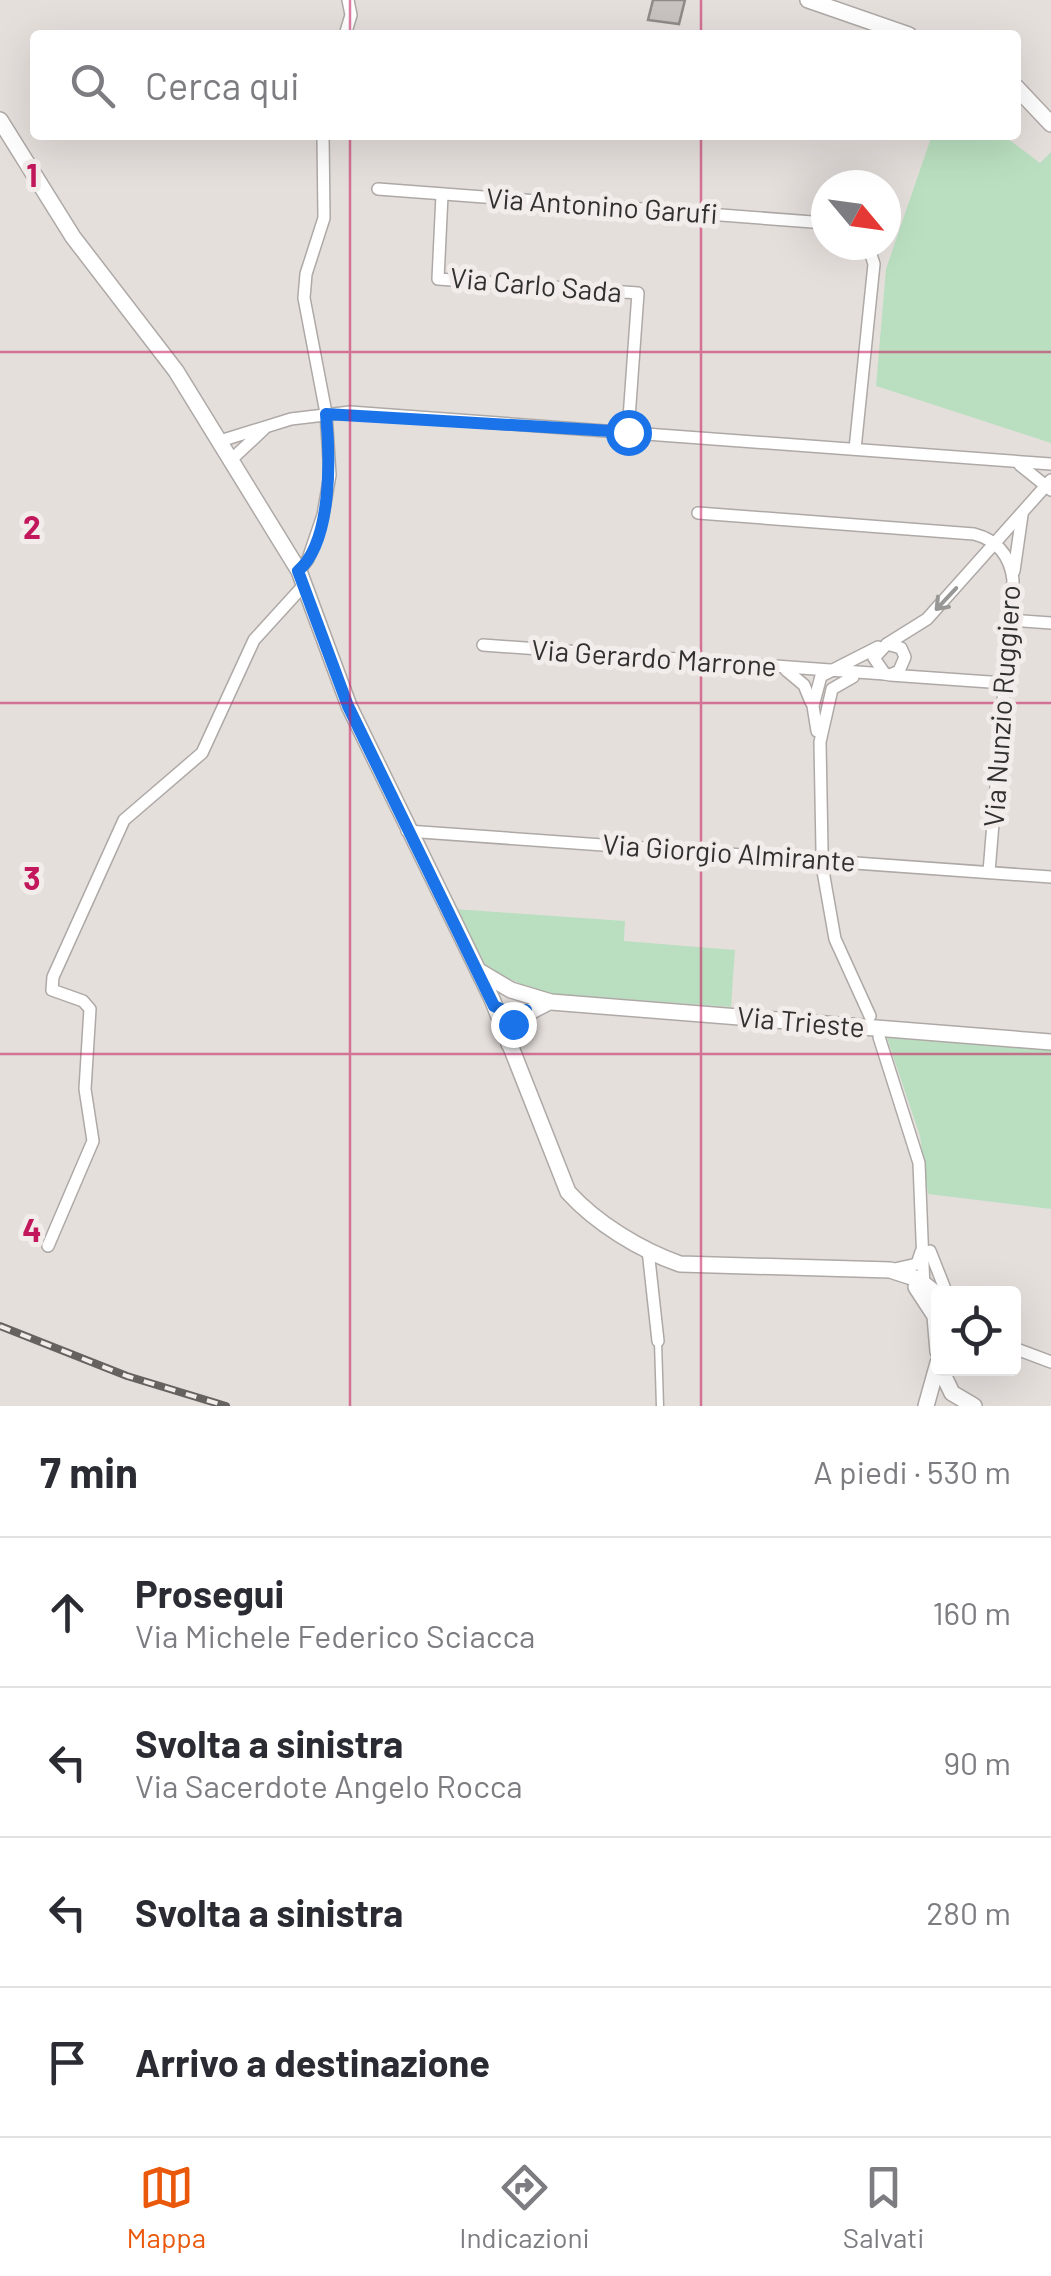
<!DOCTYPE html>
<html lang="it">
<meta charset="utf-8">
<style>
body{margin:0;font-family:Barlow,sans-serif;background:#f7f7f7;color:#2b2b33}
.controls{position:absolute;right:30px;bottom:30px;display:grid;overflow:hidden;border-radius:10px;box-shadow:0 10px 40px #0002}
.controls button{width:90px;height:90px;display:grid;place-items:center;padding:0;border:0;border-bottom:2px solid #e1e1e2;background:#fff;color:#2b2b33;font:50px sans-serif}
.compass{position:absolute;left:811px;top:170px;width:90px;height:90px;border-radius:50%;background:#fff;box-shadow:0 10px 40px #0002;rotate:119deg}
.stop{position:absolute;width:30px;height:30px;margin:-22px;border:8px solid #1a73e8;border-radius:50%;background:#fff}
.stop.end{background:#1a73e8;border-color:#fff;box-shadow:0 2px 10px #0008}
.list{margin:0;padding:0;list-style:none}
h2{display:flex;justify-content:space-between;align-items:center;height:130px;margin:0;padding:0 40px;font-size:42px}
h2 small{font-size:32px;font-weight:400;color:#7c7c81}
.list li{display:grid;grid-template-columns:65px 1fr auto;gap:30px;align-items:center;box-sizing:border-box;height:150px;padding:0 40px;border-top:2px solid #e1e1e2}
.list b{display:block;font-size:38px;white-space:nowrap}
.list p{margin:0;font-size:32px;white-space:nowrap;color:#7c7c81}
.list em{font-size:32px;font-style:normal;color:#7c7c81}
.icon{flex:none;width:55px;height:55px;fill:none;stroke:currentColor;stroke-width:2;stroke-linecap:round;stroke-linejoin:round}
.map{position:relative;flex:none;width:1051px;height:1406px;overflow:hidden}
.search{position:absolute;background:#fff;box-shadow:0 10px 40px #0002;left:30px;right:30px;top:30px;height:110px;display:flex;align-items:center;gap:25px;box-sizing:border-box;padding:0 35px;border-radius:10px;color:#7c7c81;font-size:38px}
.sheet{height:730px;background:#fff}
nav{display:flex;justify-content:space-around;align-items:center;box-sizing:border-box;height:140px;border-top:2px solid #e1e1e2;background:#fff;font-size:28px;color:#7c7c81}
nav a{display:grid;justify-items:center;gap:5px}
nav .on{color:#ea580c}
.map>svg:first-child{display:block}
.green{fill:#badfc0}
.building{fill:#c8c2c0;stroke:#908b88;stroke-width:2.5}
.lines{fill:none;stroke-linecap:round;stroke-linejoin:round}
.service-casing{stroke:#aea9a6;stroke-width:9}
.minor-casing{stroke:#aea9a6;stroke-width:14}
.tertiary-casing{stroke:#aea9a6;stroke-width:18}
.service{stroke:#fff;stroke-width:6}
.minor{stroke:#fff;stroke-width:11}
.tertiary{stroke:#fff;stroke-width:15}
.rail-casing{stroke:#656260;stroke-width:8}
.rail{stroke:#f2edea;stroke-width:4;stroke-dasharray:11;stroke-linecap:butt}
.oneway{stroke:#989897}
.route{stroke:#1a73e8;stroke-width:12}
.grid{fill:none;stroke:#c2185b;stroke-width:2.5;stroke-opacity:0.55}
.labels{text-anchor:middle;stroke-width:10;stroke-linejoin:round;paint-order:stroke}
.street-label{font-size:28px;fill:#32302f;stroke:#f2edea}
.grid-label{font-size:32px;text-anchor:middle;font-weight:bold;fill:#c2185b;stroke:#f2edea;stroke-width:10;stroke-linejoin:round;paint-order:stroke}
</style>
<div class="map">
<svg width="1051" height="1406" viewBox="0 0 1051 1406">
<rect width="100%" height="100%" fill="#e5dfdc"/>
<g class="green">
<polygon points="932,135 1003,135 1040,163 1051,152 1051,443 876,386 886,269"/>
<polygon points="455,909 625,921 624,941 735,950 731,1007 541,993 488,969"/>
<polygon points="887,1038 1051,1047 1051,1209 928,1194 920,1136"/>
</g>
<polygon class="building" points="653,0 685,0 679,24 648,20"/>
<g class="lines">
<g class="service-casing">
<polyline id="service" points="658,1342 660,1406"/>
</g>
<g class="minor-casing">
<g id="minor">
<polyline points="345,35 351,15 348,0"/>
<polyline points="378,189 826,223"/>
<polyline points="442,195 438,279 638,293 628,432"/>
<polyline points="220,441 291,419 350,412 1051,464"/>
<polyline points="855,449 874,264 868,245"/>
<polyline points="232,459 264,429"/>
<polyline points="1020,465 1051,490"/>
<path d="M698,513L974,534C997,540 1010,555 1013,580L989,872"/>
<polyline points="299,571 308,559 323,515 330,475 326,413 304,298 306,274 324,218 323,135"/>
<polyline points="1014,571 1022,515"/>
<polyline points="1009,620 1051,623"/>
<polyline points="887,644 927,619 1051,480"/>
<polyline points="483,645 885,674"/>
<polyline points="786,670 804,685 811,702"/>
<polyline points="890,675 899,671 905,657 901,648 887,644 874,658 885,674 890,675 1004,683"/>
<polyline points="817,731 813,706 821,676 878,647"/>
<polyline points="407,831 1051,877"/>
<polyline points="822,850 820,742 832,689 853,677"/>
<polyline points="823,871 835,939 870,1016"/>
<polyline points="879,1037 919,1163 924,1289"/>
<polyline points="48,1246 93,1141 85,1089 90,1009 83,1001 52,990 53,977 124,820 202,753 254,640 304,585"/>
<polyline points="648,1250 658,1341"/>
<polyline points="930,1251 947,1294"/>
<polyline points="890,1270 917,1264 921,1252"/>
<polyline points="1014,1348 1051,1362"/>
</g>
</g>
<g class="tertiary-casing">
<g id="tertiary">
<polyline points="808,0 909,35"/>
<polyline points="1016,87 1051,124"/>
<path d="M0,120L73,237L176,371L299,571L349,706L492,999L568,1192C596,1223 640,1250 680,1264L890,1270L918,1279L938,1295"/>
<polyline points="479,971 511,990 551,1002 1051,1042"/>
<polyline points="509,1044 518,1018 547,1003"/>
<polyline points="916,1287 935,1316 938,1352"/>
<polyline points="940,1368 952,1393 974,1406"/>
<polyline points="926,1406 938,1363"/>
</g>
</g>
<use href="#service" class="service"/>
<use href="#minor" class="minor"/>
<use href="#tertiary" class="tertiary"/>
<g class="rail-casing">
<polyline id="rail" points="0,1326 127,1376 226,1406"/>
</g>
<use href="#rail" class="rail"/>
</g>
<defs><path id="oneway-shaft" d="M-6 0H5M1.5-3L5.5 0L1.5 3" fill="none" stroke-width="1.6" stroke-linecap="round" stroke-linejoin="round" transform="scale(2.5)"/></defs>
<use class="oneway" href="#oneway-shaft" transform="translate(946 599) rotate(133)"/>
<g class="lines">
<path class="route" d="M513,1024L526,1010L505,1011L494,1006L348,706L298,571C333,541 330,455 326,414L628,432"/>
</g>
<path class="grid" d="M350,0V35M701,0V35M350,135V1406M701,135V1406M0,352H1051M0,703H1051M0,1054H1051"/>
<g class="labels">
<g class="street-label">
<text transform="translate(602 206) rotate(4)" y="10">Via Antonino Garufi</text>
<text transform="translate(536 285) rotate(5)" y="10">Via Carlo Sada</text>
<text transform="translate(654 658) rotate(4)" y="10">Via Gerardo Marrone</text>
<text transform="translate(1002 706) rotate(-86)" y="10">Via Nunzio Ruggiero</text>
<text transform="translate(729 853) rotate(4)" y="10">Via Giorgio Almirante</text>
<text transform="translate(801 1022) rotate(5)" y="10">Via Trieste</text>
</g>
</g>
<g class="grid-label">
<text x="32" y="187">1</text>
<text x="32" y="539">2</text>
<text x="32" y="890">3</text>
<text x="32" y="1242">4</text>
</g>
</svg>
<div class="controls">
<button><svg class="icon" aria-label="locate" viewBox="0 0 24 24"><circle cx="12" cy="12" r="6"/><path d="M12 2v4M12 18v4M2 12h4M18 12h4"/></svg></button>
</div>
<svg class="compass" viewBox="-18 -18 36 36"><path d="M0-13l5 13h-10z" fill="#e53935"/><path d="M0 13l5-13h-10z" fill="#7c7c81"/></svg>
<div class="stop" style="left:628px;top:432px"></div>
<div class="stop end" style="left:513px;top:1024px"></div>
<div class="search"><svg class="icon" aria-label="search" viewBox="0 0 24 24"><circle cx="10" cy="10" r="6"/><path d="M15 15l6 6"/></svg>Cerca qui</div>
</div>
<section class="sheet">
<h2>7 min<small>A piedi · 530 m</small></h2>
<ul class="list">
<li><svg class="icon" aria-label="ahead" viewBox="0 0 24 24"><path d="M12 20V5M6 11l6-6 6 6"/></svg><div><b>Prosegui</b><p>Via Michele Federico Sciacca</p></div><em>160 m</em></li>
<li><svg class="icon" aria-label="left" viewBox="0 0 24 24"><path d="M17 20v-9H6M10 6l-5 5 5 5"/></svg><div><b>Svolta a sinistra</b><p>Via Sacerdote Angelo Rocca</p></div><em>90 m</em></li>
<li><svg class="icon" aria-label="left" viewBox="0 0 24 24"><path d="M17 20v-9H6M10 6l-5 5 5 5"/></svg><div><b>Svolta a sinistra</b></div><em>280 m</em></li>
<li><svg class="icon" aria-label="arrive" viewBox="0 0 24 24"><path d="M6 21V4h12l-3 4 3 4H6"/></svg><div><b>Arrivo a destinazione</b></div></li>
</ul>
</section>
<nav>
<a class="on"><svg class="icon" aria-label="map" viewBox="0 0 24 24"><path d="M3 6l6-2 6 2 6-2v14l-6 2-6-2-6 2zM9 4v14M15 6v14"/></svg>Mappa</a>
<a><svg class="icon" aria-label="directions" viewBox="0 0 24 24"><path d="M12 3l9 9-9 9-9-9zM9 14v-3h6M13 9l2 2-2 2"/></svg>Indicazioni</a>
<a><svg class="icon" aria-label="saved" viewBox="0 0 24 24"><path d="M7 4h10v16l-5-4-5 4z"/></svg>Salvati</a>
</nav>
